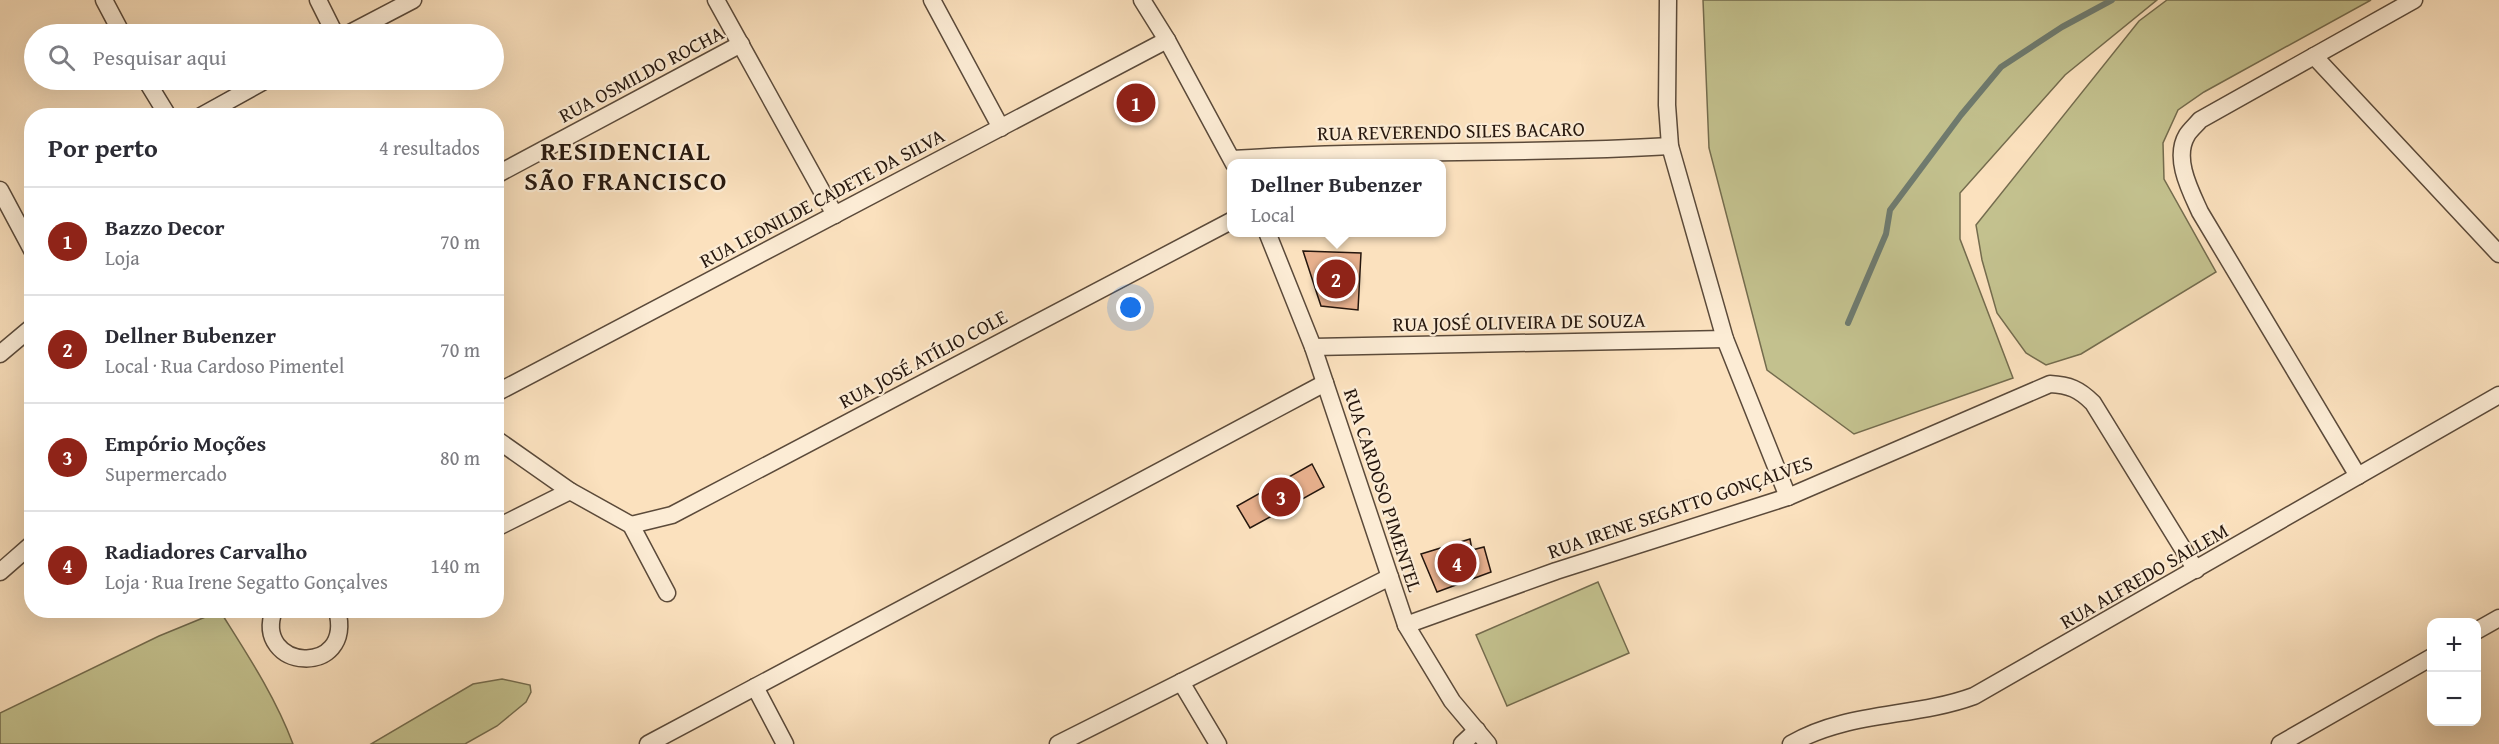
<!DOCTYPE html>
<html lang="pt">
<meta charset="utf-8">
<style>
body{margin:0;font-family:"Gentium Book Plus",serif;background:#f2f2f3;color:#2b2b33}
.controls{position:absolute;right:18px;bottom:18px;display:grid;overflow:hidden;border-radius:12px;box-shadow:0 6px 24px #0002}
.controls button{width:54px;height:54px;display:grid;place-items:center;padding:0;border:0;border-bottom:2px solid #e1e1e2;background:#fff;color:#2b2b33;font:30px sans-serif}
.you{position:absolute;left:1131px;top:308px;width:21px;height:21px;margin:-15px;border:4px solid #fff;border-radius:50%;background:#1a73e8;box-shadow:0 0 0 9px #1a73e833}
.badge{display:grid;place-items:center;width:39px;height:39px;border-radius:50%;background:#8f2418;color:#fff;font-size:20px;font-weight:700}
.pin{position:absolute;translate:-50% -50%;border:3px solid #fff;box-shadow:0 2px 6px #0006}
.popup{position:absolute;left:1227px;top:159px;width:219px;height:78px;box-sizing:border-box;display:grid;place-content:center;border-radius:12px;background:#fff;filter:drop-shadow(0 2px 4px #0005);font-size:20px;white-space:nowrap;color:#7c7c81}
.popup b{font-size:22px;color:#2b2b33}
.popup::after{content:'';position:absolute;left:50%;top:100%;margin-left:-12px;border:12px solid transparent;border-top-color:#fff}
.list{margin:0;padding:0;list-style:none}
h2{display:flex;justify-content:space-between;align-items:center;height:78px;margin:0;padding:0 24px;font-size:26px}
h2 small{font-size:20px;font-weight:400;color:#7c7c81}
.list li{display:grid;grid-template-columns:39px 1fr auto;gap:18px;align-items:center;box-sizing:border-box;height:108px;padding:0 24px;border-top:2px solid #e1e1e2}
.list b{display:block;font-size:22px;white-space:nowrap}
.list p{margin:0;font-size:20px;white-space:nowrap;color:#7c7c81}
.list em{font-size:20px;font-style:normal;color:#7c7c81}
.icon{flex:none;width:33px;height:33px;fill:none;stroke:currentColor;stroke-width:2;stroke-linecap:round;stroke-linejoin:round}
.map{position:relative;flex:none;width:2499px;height:744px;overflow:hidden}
.search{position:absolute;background:#fff;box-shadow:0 6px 24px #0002;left:24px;top:24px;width:480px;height:66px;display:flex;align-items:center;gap:15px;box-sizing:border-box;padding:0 21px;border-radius:33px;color:#7c7c81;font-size:22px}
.panel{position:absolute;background:#fff;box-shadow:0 6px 24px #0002;left:24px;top:108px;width:480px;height:510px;border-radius:24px}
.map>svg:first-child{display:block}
.green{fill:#c3c18e;stroke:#746c4e;stroke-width:1.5}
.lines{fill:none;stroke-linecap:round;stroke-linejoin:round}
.stream{stroke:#6f7b6f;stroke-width:6}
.building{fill:#e7b08d;stroke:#26170e;stroke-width:1.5}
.street-casing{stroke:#5b4a3a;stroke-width:19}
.street{stroke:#fcecd5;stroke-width:16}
.labels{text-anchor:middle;stroke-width:4.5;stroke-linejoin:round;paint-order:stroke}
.street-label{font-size:20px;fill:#26170e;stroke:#fcecd5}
.district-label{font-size:26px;font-weight:bold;letter-spacing:1.5px;fill:#26170e;stroke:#fcecd5}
</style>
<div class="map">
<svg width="2499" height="744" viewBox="0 0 2499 744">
<rect width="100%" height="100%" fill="#fbe1be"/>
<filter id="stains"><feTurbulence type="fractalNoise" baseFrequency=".00333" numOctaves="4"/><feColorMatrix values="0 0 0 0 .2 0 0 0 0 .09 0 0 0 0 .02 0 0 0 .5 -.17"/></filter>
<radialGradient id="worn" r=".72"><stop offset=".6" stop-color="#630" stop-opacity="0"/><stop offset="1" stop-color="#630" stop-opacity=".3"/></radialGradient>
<g class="green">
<polygon points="1703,0 2157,0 2065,75 1960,193 1960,239 2013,378 1854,434 1767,370 1709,148"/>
<polygon points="2167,0 2371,0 2204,92 2178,110 2163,143 2164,179 2216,272 2081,354 2046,365 2026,353 1997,313 1982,260 1976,225 2139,21"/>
<polygon points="1598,582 1629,653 1507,706 1476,635"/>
<path d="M220,611C247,654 275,696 293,744H0V713L159,636Z"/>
<polygon points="502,679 530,685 531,692 526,702 497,726 465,744 371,744 473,684"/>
</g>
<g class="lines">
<polyline class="stream" points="1848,323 1886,234 1890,210 1961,115 2001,67 2062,27 2112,0"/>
</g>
<g class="building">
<polygon points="1303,251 1361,253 1358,310 1321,306"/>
<polygon points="1312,464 1324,487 1250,528 1237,506"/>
<polygon points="1470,539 1472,550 1484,547 1491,572 1437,592 1421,554"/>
</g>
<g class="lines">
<g class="street-casing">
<g id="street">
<polyline points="104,0 122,34"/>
<polyline points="318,0 335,34"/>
<polyline points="716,0 835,215"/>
<polyline points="932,0 1001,128"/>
<polyline points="1142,0 1167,40 1234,164"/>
<polyline points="1668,0 1667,105 1670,146 1725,339 1788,497"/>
<polyline points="348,34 413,0"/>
<polyline points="2314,56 2499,254"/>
<polyline points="146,80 168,116"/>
<polyline points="201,116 266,80"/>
<path d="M1232,159C1378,149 1524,155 1670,146"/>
<polyline points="496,175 741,44"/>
<polyline points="0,190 32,250"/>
<polyline points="1267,232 1313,347 1406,625 1452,701 1488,744"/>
<polyline points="1313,347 1725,339"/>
<polyline points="0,354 32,327"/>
<polyline points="496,393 1167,40"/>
<polyline points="496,439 570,491 631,525 667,593"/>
<path d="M2358,476L2200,212C2190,190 2173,158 2187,135C2190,130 2196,125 2200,120L2414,0"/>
<polyline points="631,525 672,515 1231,221"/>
<polyline points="496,528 570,491"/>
<polyline points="0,572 32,544"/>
<path d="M274,610C252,670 355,679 337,610"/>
<path d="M1406,625L1556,571L1788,497L2050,384C2069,385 2079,389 2093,403L2196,570"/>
<polyline points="2476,631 2499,618"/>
<polyline points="1181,682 1218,744"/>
<polyline points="755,687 785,744"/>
<polyline points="648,744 1325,383"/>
<polyline points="1058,744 1390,577"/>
<polyline points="1462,744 1477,730"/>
<path d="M1791,744C1847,711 1914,718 1974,696L2499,395"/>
<polyline points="2280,744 2432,657"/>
</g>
</g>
<use href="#street" class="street"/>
</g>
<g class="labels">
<g class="street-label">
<text transform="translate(641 74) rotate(-28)" y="7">RUA OSMILDO ROCHA</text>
<text transform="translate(1451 131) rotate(-1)" y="7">RUA REVERENDO SILES BACARO</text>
<text transform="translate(822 198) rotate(-28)" y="7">RUA LEONILDE CADETE DA SILVA</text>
<text transform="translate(1519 322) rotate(-1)" y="7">RUA JOSÉ OLIVEIRA DE SOUZA</text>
<text transform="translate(923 359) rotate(-28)" y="7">RUA JOSÉ ATÍLIO COLE</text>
<text transform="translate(1383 490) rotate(72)" y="7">RUA CARDOSO PIMENTEL</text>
<text transform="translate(1680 507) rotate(-19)" y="7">RUA IRENE SEGATTO GONÇALVES</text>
<text transform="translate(2144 576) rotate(-30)" y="7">RUA ALFREDO SALLEM</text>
</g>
<g class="district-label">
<text x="626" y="160">RESIDENCIAL<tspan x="626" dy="30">SÃO FRANCISCO</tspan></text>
</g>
</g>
<rect width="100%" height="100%" filter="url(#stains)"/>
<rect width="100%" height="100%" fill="url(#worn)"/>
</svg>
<div class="controls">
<button>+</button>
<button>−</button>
</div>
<div class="you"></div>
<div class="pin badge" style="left:1136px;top:103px">1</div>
<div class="pin badge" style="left:1336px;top:279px">2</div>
<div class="popup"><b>Dellner Bubenzer</b>Local</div>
<div class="pin badge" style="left:1281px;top:497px">3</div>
<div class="pin badge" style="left:1457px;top:563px">4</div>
<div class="search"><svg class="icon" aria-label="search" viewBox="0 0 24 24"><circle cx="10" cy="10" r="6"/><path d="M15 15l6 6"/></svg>Pesquisar aqui</div>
<section class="panel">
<h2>Por perto<small>4 resultados</small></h2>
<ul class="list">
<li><span class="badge">1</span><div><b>Bazzo Decor</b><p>Loja</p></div><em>70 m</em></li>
<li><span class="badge">2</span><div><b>Dellner Bubenzer</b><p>Local · Rua Cardoso Pimentel</p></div><em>70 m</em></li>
<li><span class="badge">3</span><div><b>Empório Moções</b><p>Supermercado</p></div><em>80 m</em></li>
<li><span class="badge">4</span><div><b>Radiadores Carvalho</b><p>Loja · Rua Irene Segatto Gonçalves</p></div><em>140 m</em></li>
</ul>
</section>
</div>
